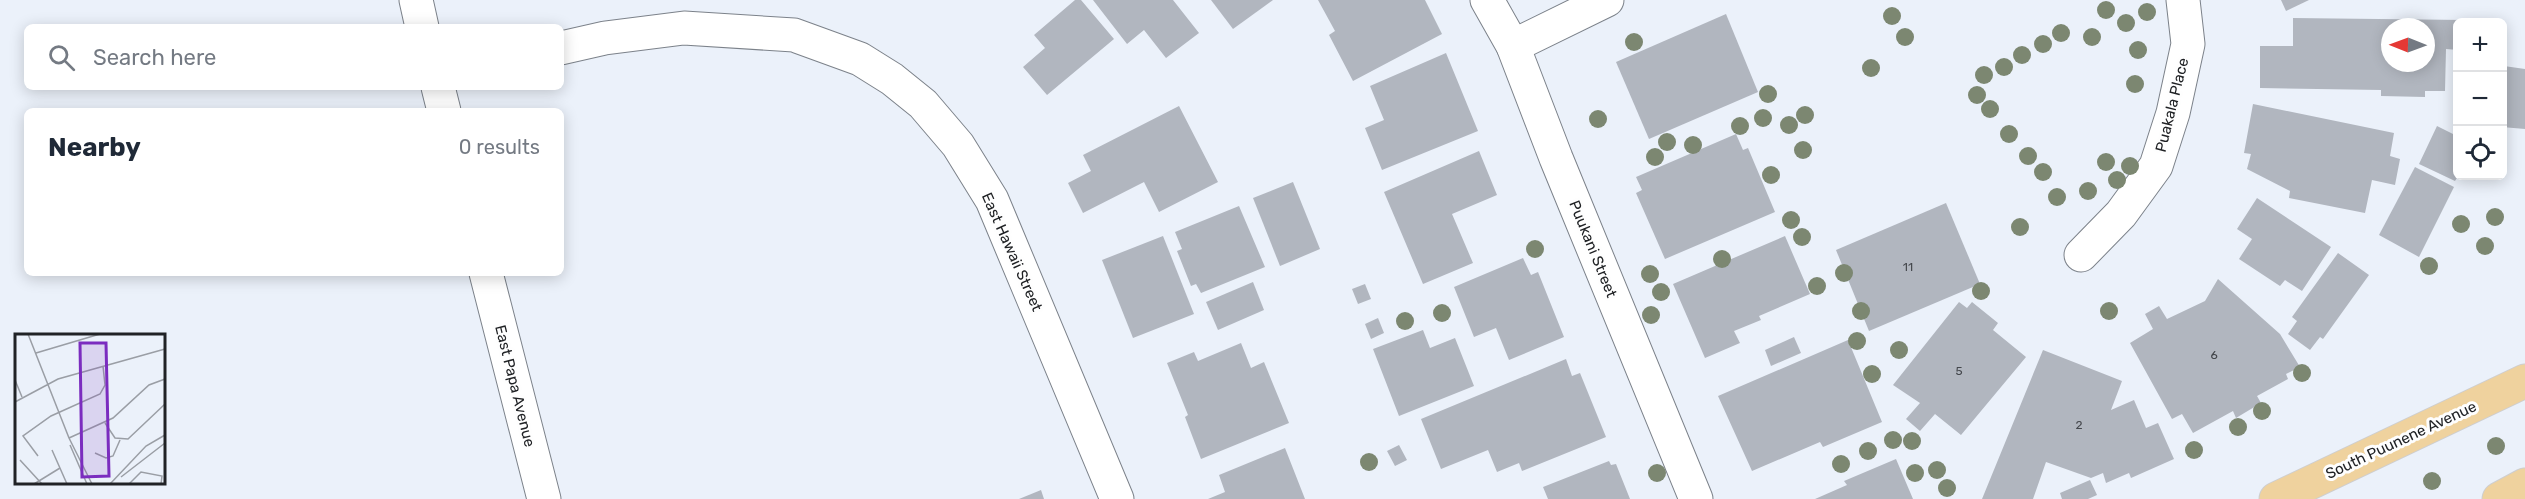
<!DOCTYPE html>
<meta charset="utf-8">
<style>
body{margin:0;font-family:Rubik,sans-serif;background:#f2f2f3;color:#1f2937}
.controls{position:absolute;right:18px;top:18px;display:grid;overflow:hidden;border-radius:9px;box-shadow:0 3px 15px #0003}
.controls button{width:54px;height:54px;display:grid;place-items:center;padding:0;border:0;border-bottom:2px solid #e0e1e3;background:#fff;color:#1f2937;font:30px sans-serif}
.compass{position:absolute;left:2381px;top:18px;width:54px;height:54px;border-radius:50%;background:#fff;box-shadow:0 3px 15px #0003;rotate:271deg}
.list{margin:0;padding:0;list-style:none}
h2{display:flex;justify-content:space-between;align-items:center;height:78px;margin:0;padding:0 24px;font-size:26px}
h2 small{font-size:20px;font-weight:400;color:#747a83}
.icon{flex:none;width:33px;height:33px;fill:none;stroke:currentColor;stroke-width:2;stroke-linecap:round;stroke-linejoin:round}
.map{position:relative;flex:none;width:2525px;height:499px;overflow:hidden}
.search{position:absolute;background:#fff;box-shadow:0 3px 15px #0003;left:24px;top:24px;width:540px;height:66px;display:flex;align-items:center;gap:15px;box-sizing:border-box;padding:0 21px;border-radius:9px;color:#747a83;font-size:22px}
.panel{position:absolute;background:#fff;box-shadow:0 3px 15px #0003;left:24px;top:108px;width:540px;height:168px;border-radius:9px}
.map>svg:first-child{display:block}
.building{fill:#b1b6bf;fill-rule:evenodd}
.lines{fill:none;stroke-linecap:round;stroke-linejoin:round}
.minor-casing{stroke:#7c828a;stroke-width:35}
.major-casing{stroke:#cececf;stroke-width:35}
.minor{stroke:#fff;stroke-width:33}
.major{stroke:#efd29e;stroke-width:33}
.tree{fill:#7c8771}
.labels{text-anchor:middle;stroke-width:6;stroke-linejoin:round;paint-order:stroke}
.number-label{font-size:12px;fill:#44474c}
.street-label{font-size:15px;fill:#202225;stroke:#fefefe}
.inset-road{fill:none;stroke:#9a9ea5;stroke-width:1.5}
.view{fill:#7b2cbf;fill-opacity:0.15;stroke:#7b2cbf;stroke-width:3}
.inset-edge{fill:none;stroke:#202225;stroke-width:3}
</style>
<div class="map">
<svg width="2525" height="499" viewBox="0 0 2525 499">
<rect width="100%" height="100%" fill="#ebf1fa"/>
<g class="building">
<polygon points="1075,0 1081,0 1114,39 1047,95 1023,67 1045,48 1034,35"/>
<polygon points="1093,0 1173,0 1199,33 1166,58 1144,30 1127,44"/>
<polygon points="1211,0 1273,0 1233,29"/>
<polygon points="1318,0 1425,0 1442,34 1353,81 1329,35 1335,31"/>
<polygon points="2281,0 2309,0 2286,11"/>
<polygon points="1726,14 1758,92 1649,139 1616,62"/>
<path d="M2293,18L2464,20V22H2458V50L2446,49L2445,91H2425V97L2381,96V90L2260,88V46H2293ZM2390,27H2426V63H2390Z"/>
<polygon points="1446,53 1478,131 1382,170 1365,128 1384,120 1370,86"/>
<polygon points="2504,66 2525,69 2525,129 2502,127"/>
<polygon points="2253,104 2394,133 2390,156 2400,159 2395,185 2372,180 2365,213 2289,198 2290,191 2247,169 2251,154 2244,153"/>
<polygon points="1179,106 1218,182 1159,212 1144,182 1083,213 1068,183 1091,171 1083,155"/>
<polygon points="2437,126 2455,135 2458,129 2458,176 2455,181 2419,164"/>
<polygon points="1736,134 1743,150 1748,148 1775,212 1665,259 1636,193 1642,190 1636,177"/>
<polygon points="1479,151 1497,195 1452,214 1473,263 1423,284 1384,192"/>
<polygon points="2415,167 2454,187 2419,257 2379,235"/>
<polygon points="1293,182 1320,249 1280,266 1253,198"/>
<polygon points="2257,198 2331,247 2302,291 2285,280 2280,286 2239,259 2252,239 2237,229"/>
<polygon points="1946,203 1980,284 1869,331 1836,250"/>
<polygon points="1239,206 1265,267 1201,293 1196,284 1191,286 1177,251 1182,249 1175,232"/>
<polygon points="1163,236 1194,314 1133,338 1102,260"/>
<polygon points="1785,236 1810,294 1759,316 1761,320 1734,331 1740,343 1705,358 1673,284"/>
<polygon points="2338,253 2369,275 2323,339 2320,337 2310,350 2288,334 2297,321 2292,317"/>
<polygon points="1523,258 1531,275 1538,272 1564,337 1509,360 1496,328 1474,337 1454,287"/>
<polygon points="2218,279 2280,334 2300,367 2286,374 2288,379 2257,396 2261,403 2236,418 2233,411 2193,433 2182,414 2172,419 2130,343 2153,329 2145,314 2159,306 2167,319 2205,301"/>
<polygon points="1253,282 1264,310 1218,330 1206,302"/>
<polygon points="1365,284 1371,299 1358,304 1352,289"/>
<polygon points="1959,302 1967,308 1972,302 1998,323 1993,330 2026,357 1961,435 1935,414 1920,431 1906,419 1920,403 1893,385"/>
<polygon points="1378,318 1384,333 1371,339 1365,324"/>
<polygon points="1423,330 1430,348 1455,338 1474,386 1399,416 1373,349"/>
<polygon points="1794,337 1801,353 1771,366 1765,350"/>
<polygon points="1848,340 1882,422 1823,447 1820,442 1752,471 1718,396"/>
<polygon points="1241,343 1251,368 1264,362 1289,423 1201,459 1185,417 1188,415 1167,363 1194,352 1198,361"/>
<polygon points="2043,350 2122,381 2111,410 2134,400 2146,428 2158,423 2174,459 2131,478 2129,473 2106,483 2103,473 2091,478 2046,462 2033,499 1982,499"/>
<polygon points="1566,359 1572,376 1580,373 1606,437 1522,471 1519,463 1497,472 1488,450 1441,469 1421,419"/>
<polygon points="1399,445 1407,460 1395,466 1387,451"/>
<polygon points="1285,448 1305,499 1208,499 1225,492 1219,475"/>
<polygon points="1896,459 1913,499 1815,499 1847,485 1844,481"/>
<polygon points="1609,461 1611,465 1616,464 1630,499 1548,499 1543,487"/>
<polygon points="2090,480 2097,495 2088,499 2062,499 2060,493"/>
<polygon points="1041,490 1044,499 1019,499"/>
</g>
<g class="lines">
<g class="minor-casing">
<g id="minor">
<polyline points="416,0 422,27"/>
<polyline points="1487,0 1513,46 1556,158 1696,499"/>
<polyline points="1513,46 1607,0"/>
<polyline points="561,48 605,38 684,28 794,35 860,59 892,79 923,104 958,145 992,200 1117,499"/>
<polyline points="438,87 444,111"/>
<polyline points="2081,255 2121,214 2156,166 2173,113 2188,44 2183,0"/>
<polyline points="486,273 544,499"/>
</g>
</g>
<g class="major-casing">
<g id="major">
<polyline points="2276,499 2525,381"/>
<polyline points="2499,499 2525,485"/>
</g>
</g>
<use href="#minor" class="minor"/>
<use href="#major" class="major"/>
</g>
<g class="tree">
<circle cx="2106" cy="10" r="9"/>
<circle cx="2147" cy="12" r="9"/>
<circle cx="1892" cy="16" r="9"/>
<circle cx="2126" cy="23" r="9"/>
<circle cx="2061" cy="33" r="9"/>
<circle cx="1905" cy="37" r="9"/>
<circle cx="2092" cy="37" r="9"/>
<circle cx="1634" cy="42" r="9"/>
<circle cx="2043" cy="44" r="9"/>
<circle cx="2138" cy="50" r="9"/>
<circle cx="2022" cy="55" r="9"/>
<circle cx="2004" cy="67" r="9"/>
<circle cx="1871" cy="68" r="9"/>
<circle cx="1984" cy="75" r="9"/>
<circle cx="2135" cy="84" r="9"/>
<circle cx="1768" cy="94" r="9"/>
<circle cx="1977" cy="95" r="9"/>
<circle cx="1990" cy="109" r="9"/>
<circle cx="1805" cy="115" r="9"/>
<circle cx="1763" cy="118" r="9"/>
<circle cx="1598" cy="119" r="9"/>
<circle cx="1789" cy="125" r="9"/>
<circle cx="1740" cy="126" r="9"/>
<circle cx="2009" cy="134" r="9"/>
<circle cx="1667" cy="142" r="9"/>
<circle cx="1693" cy="145" r="9"/>
<circle cx="1803" cy="150" r="9"/>
<circle cx="2028" cy="156" r="9"/>
<circle cx="1655" cy="157" r="9"/>
<circle cx="2106" cy="162" r="9"/>
<circle cx="2130" cy="166" r="9"/>
<circle cx="2043" cy="172" r="9"/>
<circle cx="1771" cy="175" r="9"/>
<circle cx="2117" cy="180" r="9"/>
<circle cx="2088" cy="191" r="9"/>
<circle cx="2057" cy="197" r="9"/>
<circle cx="2495" cy="217" r="9"/>
<circle cx="1791" cy="220" r="9"/>
<circle cx="2461" cy="224" r="9"/>
<circle cx="2020" cy="227" r="9"/>
<circle cx="1802" cy="237" r="9"/>
<circle cx="2485" cy="246" r="9"/>
<circle cx="1535" cy="249" r="9"/>
<circle cx="1722" cy="259" r="9"/>
<circle cx="2429" cy="266" r="9"/>
<circle cx="1844" cy="273" r="9"/>
<circle cx="1650" cy="274" r="9"/>
<circle cx="1817" cy="286" r="9"/>
<circle cx="1981" cy="291" r="9"/>
<circle cx="1661" cy="292" r="9"/>
<circle cx="1861" cy="311" r="9"/>
<circle cx="2109" cy="311" r="9"/>
<circle cx="1442" cy="313" r="9"/>
<circle cx="1651" cy="315" r="9"/>
<circle cx="1405" cy="321" r="9"/>
<circle cx="1857" cy="341" r="9"/>
<circle cx="1899" cy="350" r="9"/>
<circle cx="2302" cy="373" r="9"/>
<circle cx="1872" cy="374" r="9"/>
<circle cx="2262" cy="411" r="9"/>
<circle cx="2238" cy="427" r="9"/>
<circle cx="1893" cy="440" r="9"/>
<circle cx="1912" cy="441" r="9"/>
<circle cx="2496" cy="446" r="9"/>
<circle cx="2194" cy="450" r="9"/>
<circle cx="1868" cy="451" r="9"/>
<circle cx="1369" cy="462" r="9"/>
<circle cx="1841" cy="464" r="9"/>
<circle cx="1937" cy="470" r="9"/>
<circle cx="1657" cy="473" r="9"/>
<circle cx="1915" cy="473" r="9"/>
<circle cx="2432" cy="481" r="9"/>
<circle cx="1947" cy="488" r="9"/>
</g>
<g class="labels">
<g class="number-label">
<text x="1908" y="271">11</text>
<text x="2214" y="359">6</text>
<text x="1959" y="375">5</text>
<text x="2079" y="429">2</text>
</g>
<g class="street-label">
<text transform="translate(2172 105) rotate(-76)" y="5">Puakala Place</text>
<text transform="translate(1593 249) rotate(68)" y="5">Puukani Street</text>
<text transform="translate(1012 252) rotate(66)" y="5">East Hawaii Street</text>
<text transform="translate(515 386) rotate(76)" y="5">East Papa Avenue</text>
<text transform="translate(2401 440) rotate(-25)" y="5">South Puunene Avenue</text>
</g>
</g>
<g transform="translate(15 334)">
<rect width="150" height="150" fill="#ebf1fa"/>
<path class="inset-road" d="M13,0L54,104L77,150M21,19L85,0M0,46L7,63M0,68L43,45L150,15M90,89L100,104L113,105L150,70M54,104L98,84L134,51L150,45M55,111L72,150M37,116L52,150M80,119L91,124L98,122L105,106M23,122L8,102L36,82L85,60L90,51L88,32M5,126L27,150M106,143L150,109M19,150L45,134M95,150L131,112L150,101M114,150L126,138L147,142L146,150"/>
<path class="view" d="M65,9H91L94,142L67,143Z"/>
<rect width="150" height="150" class="inset-edge"/>
</g>
</svg>
<div class="controls">
<button>+</button>
<button>−</button>
<button><svg class="icon" aria-label="locate" viewBox="0 0 24 24"><circle cx="12" cy="12" r="6"/><path d="M12 2v4M12 18v4M2 12h4M18 12h4"/></svg></button>
</div>
<svg class="compass" viewBox="-18 -18 36 36"><path d="M0-13l5 13h-10z" fill="#e53935"/><path d="M0 13l5-13h-10z" fill="#747a83"/></svg>
<div class="search"><svg class="icon" aria-label="search" viewBox="0 0 24 24"><circle cx="10" cy="10" r="6"/><path d="M15 15l6 6"/></svg>Search here</div>
<section class="panel">
<h2>Nearby<small>0 results</small></h2>
<ul class="list">
</ul>
</section>
</div>
